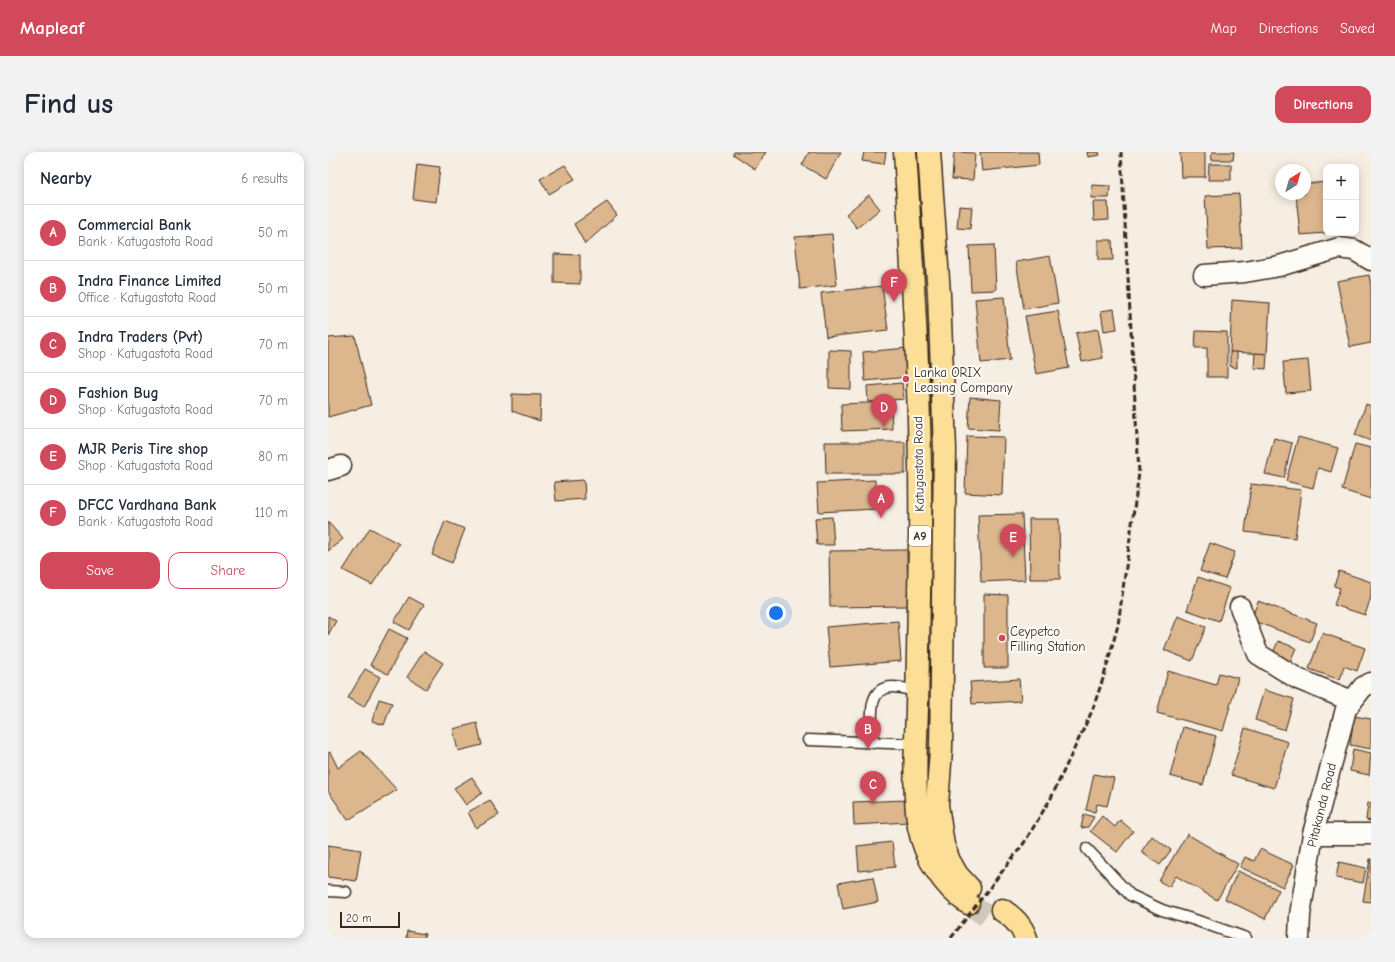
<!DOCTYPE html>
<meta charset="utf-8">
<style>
body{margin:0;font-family:"Comic Neue",sans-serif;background:#f2f2f3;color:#1f2937}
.controls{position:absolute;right:12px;top:12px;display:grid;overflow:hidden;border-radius:8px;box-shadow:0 2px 10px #0003}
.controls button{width:36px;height:36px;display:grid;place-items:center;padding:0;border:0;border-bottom:1px solid #e0e1e3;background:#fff;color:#1f2937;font:20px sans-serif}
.compass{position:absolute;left:947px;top:12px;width:36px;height:36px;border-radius:50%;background:#fff;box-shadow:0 2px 10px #0003;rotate:37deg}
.scale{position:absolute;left:12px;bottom:10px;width:60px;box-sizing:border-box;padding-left:4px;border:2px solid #3b2a1e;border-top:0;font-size:11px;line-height:14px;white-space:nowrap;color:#3b2a1e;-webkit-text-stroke:3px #fdfcf7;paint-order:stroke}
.you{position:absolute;left:448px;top:461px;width:14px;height:14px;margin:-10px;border:3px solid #fff;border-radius:50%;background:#1a73e8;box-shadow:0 0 0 6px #1a73e833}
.badge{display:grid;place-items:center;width:26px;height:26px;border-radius:50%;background:#d1495b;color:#fff;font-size:13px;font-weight:700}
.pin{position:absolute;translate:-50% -33px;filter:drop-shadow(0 1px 2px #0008)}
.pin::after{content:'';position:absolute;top:21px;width:14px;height:12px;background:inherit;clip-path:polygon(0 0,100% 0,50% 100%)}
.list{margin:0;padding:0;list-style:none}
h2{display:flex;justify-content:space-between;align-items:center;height:52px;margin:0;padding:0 16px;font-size:17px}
h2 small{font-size:13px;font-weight:400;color:#747a83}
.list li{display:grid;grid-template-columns:26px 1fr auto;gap:12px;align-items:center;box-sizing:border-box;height:56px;padding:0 16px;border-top:1px solid #e0e1e3}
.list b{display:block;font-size:15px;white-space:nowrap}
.list p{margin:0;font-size:13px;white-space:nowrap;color:#747a83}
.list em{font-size:13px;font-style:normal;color:#747a83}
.actions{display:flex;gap:8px;padding:12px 16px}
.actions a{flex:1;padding:9px 0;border:1px solid #d1495b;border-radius:12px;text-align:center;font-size:14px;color:#d1495b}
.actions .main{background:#d1495b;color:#fff}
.map{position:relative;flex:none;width:1043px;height:786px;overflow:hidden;border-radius:12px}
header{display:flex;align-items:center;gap:24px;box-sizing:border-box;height:56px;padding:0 20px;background:#d1495b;color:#fff}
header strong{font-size:19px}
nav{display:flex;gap:22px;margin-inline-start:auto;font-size:14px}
.intro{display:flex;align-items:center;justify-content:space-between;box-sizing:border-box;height:96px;padding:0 24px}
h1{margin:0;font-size:28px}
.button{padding:10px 18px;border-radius:12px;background:#d1495b;color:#fff;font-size:14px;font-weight:700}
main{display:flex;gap:24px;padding:0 24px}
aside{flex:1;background:#fff;border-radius:12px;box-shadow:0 2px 10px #0003}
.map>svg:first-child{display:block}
.building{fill:#dcb68d;stroke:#3b2a1e}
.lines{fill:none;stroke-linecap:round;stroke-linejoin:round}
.trunk-tunnel{stroke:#d1c7bb;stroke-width:22;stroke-dasharray:22 11;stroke-linecap:butt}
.service-casing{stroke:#3b2a1e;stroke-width:13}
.minor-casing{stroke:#3b2a1e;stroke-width:23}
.trunk-casing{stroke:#3b2a1e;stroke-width:25}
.service{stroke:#fdfcf7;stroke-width:10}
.minor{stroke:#fdfcf7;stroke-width:20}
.trunk{stroke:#fcde96;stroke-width:22}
.rail{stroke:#3b2a1e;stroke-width:3;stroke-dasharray:6 3;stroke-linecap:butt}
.poi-dot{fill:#d1495b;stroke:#fdfcf7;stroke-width:1.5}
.labels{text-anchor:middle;stroke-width:4;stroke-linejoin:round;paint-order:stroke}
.shield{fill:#fdfcf7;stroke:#75695f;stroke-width:1}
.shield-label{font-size:12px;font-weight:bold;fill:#3b2a1e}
.poi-label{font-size:13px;fill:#3b2a1e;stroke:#fdfcf7;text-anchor:start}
.street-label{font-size:13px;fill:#3b2a1e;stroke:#fdfcf7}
</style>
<header>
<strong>Mapleaf</strong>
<nav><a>Map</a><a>Directions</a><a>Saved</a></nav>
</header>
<div class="intro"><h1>Find us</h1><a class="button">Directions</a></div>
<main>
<aside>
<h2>Nearby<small>6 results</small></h2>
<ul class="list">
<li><span class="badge">A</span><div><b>Commercial Bank</b><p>Bank · Katugastota Road</p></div><em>50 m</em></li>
<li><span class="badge">B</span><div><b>Indra Finance Limited</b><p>Office · Katugastota Road</p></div><em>50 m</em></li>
<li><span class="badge">C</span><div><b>Indra Traders (Pvt)</b><p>Shop · Katugastota Road</p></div><em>70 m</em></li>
<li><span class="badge">D</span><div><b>Fashion Bug</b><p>Shop · Katugastota Road</p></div><em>70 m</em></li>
<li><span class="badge">E</span><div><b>MJR Peris Tire shop</b><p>Shop · Katugastota Road</p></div><em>80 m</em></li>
<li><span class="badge">F</span><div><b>DFCC Vardhana Bank</b><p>Bank · Katugastota Road</p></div><em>110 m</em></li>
</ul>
<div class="actions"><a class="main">Save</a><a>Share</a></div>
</aside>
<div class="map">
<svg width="1043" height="786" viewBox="0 0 1043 786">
<rect width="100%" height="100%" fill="#f6eee2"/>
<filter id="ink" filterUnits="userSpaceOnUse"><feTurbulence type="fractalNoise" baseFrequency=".025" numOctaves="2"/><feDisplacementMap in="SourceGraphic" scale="8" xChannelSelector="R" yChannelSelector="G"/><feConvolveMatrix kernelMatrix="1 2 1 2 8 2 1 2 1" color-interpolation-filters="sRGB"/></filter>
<g filter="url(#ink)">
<g class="building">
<polygon points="406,0 438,0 427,17 405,2"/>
<polygon points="481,0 513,0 498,27 474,13"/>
<polygon points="536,0 558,0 556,12 534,9"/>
<polygon points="626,0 647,1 645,28 624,27"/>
<polygon points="652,0 710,0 711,13 654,19"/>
<polygon points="759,0 771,0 772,3 760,5"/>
<polygon points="852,0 877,0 877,25 853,25"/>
<polygon points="884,0 906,0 905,8 883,8"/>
<polygon points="89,12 112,15 108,50 85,47"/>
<polygon points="881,12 903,12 903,28 880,28"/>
<polygon points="237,13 247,27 221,42 212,27"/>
<polygon points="998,30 998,81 972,83 968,42 977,42 977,32"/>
<polygon points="764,33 782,34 781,46 763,46"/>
<polygon points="911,42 914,96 880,97 877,44"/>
<polygon points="541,43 552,57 529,76 518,62"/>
<polygon points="279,50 289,63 257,92 246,72"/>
<polygon points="765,50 780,50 781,68 766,69"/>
<polygon points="631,54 644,55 642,77 629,76"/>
<polygon points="504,82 509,133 472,137 467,85"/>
<polygon points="770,88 784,88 785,108 770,108"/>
<polygon points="666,93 668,138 643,139 641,94"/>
<polygon points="226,102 252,103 252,132 226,131"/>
<polygon points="722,104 730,151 696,157 688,110"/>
<polygon points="1041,123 1043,134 1043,191 1022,195 1009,129"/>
<polygon points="554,134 560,178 498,185 493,141"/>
<polygon points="676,145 682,208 653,211 647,147"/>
<polygon points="904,148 942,151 939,202 902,200"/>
<polygon points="786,157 789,177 776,179 773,159"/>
<polygon points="730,159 741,216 708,222 697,164"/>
<polygon points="770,177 775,206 754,210 748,181"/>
<polygon points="868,179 899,180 899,225 879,225 879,196 867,196"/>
<polygon points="27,184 43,253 0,265 0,186"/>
<polygon points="579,196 581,225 537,229 535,200"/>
<polygon points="501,198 523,199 523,237 501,236"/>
<polygon points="902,200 909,200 909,216 902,214"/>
<polygon points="927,201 939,202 938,217 926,216"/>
<polygon points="980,208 983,239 958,241 955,210"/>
<polygon points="574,231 576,247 540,250 539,234"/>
<polygon points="184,242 213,243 212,269 184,259"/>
<polygon points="642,245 673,248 671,278 640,276"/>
<polygon points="563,250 564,277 514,279 513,252"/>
<polygon points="1038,252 1043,254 1043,289 1027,283"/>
<polygon points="639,284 676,285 674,343 637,341"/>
<polygon points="970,285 1010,296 1003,320 990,316 985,336 958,329"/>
<polygon points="946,286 964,291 956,326 937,322"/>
<polygon points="497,290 577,290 577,322 498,322"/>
<polygon points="1027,292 1043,296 1043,347 1014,338"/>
<polygon points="256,328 257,347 228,349 226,330"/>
<polygon points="547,328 548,357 491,360 489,331"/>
<polygon points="923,332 973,338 967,386 917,380"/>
<polygon points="694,362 697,428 653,430 650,363"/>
<polygon points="504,365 506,393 489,393 487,366"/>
<polygon points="701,367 731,367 732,427 702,427"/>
<polygon points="117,369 137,377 124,411 104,403"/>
<polygon points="0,370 15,387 0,399"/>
<polygon points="42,376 71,392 44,433 15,418"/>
<polygon points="882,391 907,400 897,427 872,419"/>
<polygon points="579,398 580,454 502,455 501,399"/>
<polygon points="1011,419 1043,430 1043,445 1037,463 1006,453 1012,436 1006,434"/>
<polygon points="870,425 902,436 891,469 859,458"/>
<polygon points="656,442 680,443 680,516 656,516"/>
<polygon points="81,445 96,453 81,478 66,470"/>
<polygon points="930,449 989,471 982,490 923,468"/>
<polygon points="0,464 8,469 0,483"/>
<polygon points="850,464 878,475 864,509 836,498"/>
<polygon points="570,469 573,509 502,515 498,475"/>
<polygon points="61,477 79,486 60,522 42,513"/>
<polygon points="994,481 1037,496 1029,519 1016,514 1012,528 981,517"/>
<polygon points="950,489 968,496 961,512 944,504"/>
<polygon points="96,499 115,511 98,537 79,525"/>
<polygon points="37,517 52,525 36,555 20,546"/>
<polygon points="840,519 888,533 891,521 910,526 895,579 829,561"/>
<polygon points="691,527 693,549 644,552 642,530"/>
<polygon points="936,538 966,547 957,578 927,568"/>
<polygon points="51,547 64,551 56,573 44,569"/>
<polygon points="1026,564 1043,567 1043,597 1022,593"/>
<polygon points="149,571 154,593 130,599 125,577"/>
<polygon points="855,575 888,584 875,633 842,624"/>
<polygon points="917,576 960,590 946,636 903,623"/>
<polygon points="1025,597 1043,601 1041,623 1022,619"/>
<polygon points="33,599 69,638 20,668 0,639 0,601 2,600 10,616"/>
<polygon points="766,622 786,626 779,654 769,652 767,660 758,658"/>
<polygon points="144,625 154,641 138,653 126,636"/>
<polygon points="162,648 171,663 148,676 140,660"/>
<polygon points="580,648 581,670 526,673 525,650"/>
<polygon points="1040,651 1043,651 1043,669 1038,668"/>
<polygon points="756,662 766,665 760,675 753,676"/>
<polygon points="774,664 787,675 792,668 805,679 789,700 762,679"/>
<polygon points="859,682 910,712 889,748 848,724 841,735 831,729"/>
<polygon points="824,684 843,698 832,713 813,700"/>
<polygon points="564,690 567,715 531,719 529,694"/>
<polygon points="0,693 33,698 28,729 0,725"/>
<polygon points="932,697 966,713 955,735 912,715 917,705 926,709"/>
<polygon points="1042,707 1043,707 1043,750 1035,749"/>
<polygon points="1011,710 1038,716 1035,731 1008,726"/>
<polygon points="910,719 951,738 937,767 897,747"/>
<polygon points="545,725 550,750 515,757 510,731"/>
<polygon points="79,779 97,782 96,786 78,786"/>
</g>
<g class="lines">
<polyline class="trunk-tunnel" points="640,751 667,770"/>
<g class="service-casing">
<g id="service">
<polyline points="480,588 588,592"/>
<path d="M545,591C545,572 536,535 565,535C573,535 581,538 589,539"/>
<polyline points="759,697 802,743 834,758 867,768 918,786"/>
<polyline points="0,739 18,740"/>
</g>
</g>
<g class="minor-casing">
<g id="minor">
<polyline points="876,123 917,120 951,114 1011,96 1026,98 1043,108"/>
<polyline points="0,318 13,314"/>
<polyline points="912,455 930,502 970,527 1024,549"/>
<polyline points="985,682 1043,682"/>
<polyline points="971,786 972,763 985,682 1018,557 1035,535 1043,531"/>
</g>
</g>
<g class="trunk-casing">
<g id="trunk">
<path d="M577,0C585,129 594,260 592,390C591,445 590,500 589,556C588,592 585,641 591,675C597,705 615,734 640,751"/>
<polyline points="601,0 611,142 617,297 613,597 609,653 615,693 621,709 629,723 641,736"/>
<path d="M674,758C686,766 693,773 698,786"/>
</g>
</g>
<use href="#service" class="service"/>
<use href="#minor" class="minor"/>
<use href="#trunk" class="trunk"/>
<polyline class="rail" points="623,786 696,691 723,646 764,559 776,524 790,473 811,321 793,0"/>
</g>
</g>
<g class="poi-dot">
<circle cx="578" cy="227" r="4"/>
<circle cx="674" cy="486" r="4"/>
</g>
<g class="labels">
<rect class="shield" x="581" y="374" width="22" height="20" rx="3"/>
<g class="shield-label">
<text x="592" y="388">A9</text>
</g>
<g class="poi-label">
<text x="586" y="225">Lanka ORIX<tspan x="586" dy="15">Leasing Company</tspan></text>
<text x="682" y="484">Ceypetco<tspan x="682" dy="15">Filling Station</tspan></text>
</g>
<g class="street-label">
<text transform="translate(590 312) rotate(-91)" y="5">Katugastota Road</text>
<text transform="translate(993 653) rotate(-76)" y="5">Pitakanda Road</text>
</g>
</g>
</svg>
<div class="controls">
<button>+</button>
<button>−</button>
</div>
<svg class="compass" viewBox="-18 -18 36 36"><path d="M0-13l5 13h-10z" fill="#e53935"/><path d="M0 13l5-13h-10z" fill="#747a83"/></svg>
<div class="scale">20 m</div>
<div class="you"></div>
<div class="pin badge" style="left:553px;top:366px">A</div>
<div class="pin badge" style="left:540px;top:597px">B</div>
<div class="pin badge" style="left:545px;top:652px">C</div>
<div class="pin badge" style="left:556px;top:275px">D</div>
<div class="pin badge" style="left:685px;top:405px">E</div>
<div class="pin badge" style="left:566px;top:150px">F</div>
</div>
</main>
